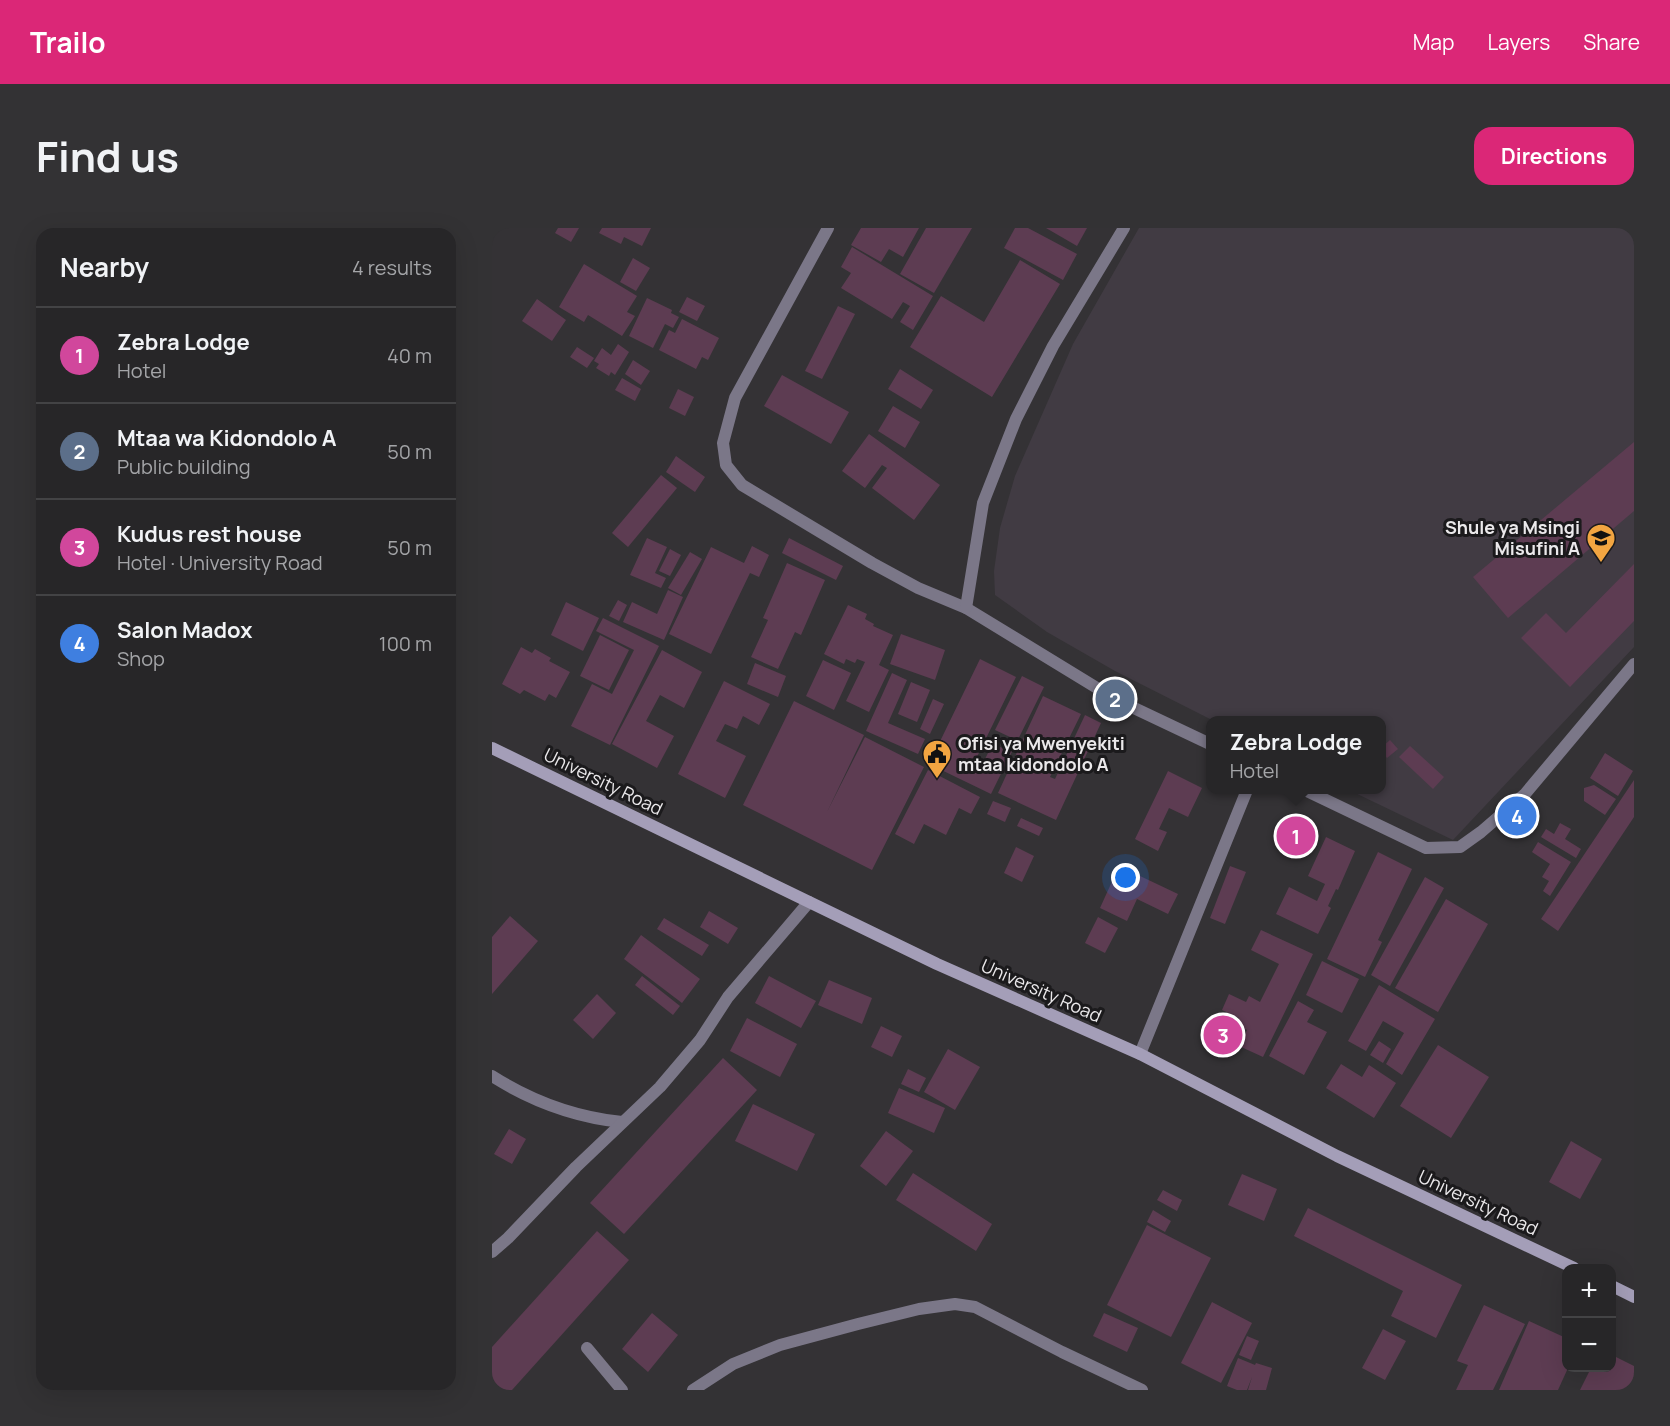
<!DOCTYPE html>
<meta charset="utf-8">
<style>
body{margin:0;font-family:Manrope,sans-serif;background:#333234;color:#f1f3f6}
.controls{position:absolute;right:18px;bottom:18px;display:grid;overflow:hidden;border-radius:12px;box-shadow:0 6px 24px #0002}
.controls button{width:54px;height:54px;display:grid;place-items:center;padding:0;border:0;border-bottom:2px solid #434345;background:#272628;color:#f1f3f6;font:30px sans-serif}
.you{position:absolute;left:634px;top:650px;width:21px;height:21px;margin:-15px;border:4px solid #fff;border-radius:50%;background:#1a73e8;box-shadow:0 0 0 9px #1a73e833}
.badge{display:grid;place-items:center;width:39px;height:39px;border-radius:50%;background:#db2777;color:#fff;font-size:20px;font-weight:700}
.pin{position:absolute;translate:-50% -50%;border:3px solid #fff;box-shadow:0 2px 6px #0006}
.popup{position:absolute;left:714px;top:488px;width:180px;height:78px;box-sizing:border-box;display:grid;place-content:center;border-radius:12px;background:#272628;filter:drop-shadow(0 2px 4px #0005);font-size:20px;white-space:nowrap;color:#a4a5a8}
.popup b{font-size:22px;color:#f1f3f6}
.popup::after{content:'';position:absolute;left:50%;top:100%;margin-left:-12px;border:12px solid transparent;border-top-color:#272628}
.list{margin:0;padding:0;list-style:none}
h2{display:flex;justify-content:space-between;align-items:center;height:78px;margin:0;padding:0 24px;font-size:26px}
h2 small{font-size:20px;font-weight:400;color:#a4a5a8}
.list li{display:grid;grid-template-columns:39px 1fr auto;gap:18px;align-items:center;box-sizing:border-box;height:96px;padding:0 24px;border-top:2px solid #434345}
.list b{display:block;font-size:22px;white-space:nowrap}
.list p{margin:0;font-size:20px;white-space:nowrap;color:#a4a5a8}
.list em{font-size:20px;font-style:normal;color:#a4a5a8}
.map{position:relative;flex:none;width:1142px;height:1162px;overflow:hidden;border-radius:18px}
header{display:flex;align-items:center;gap:36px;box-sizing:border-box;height:84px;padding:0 30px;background:#db2777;color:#fff}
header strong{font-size:28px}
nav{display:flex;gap:33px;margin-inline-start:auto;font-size:21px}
.intro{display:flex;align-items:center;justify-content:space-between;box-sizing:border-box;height:144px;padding:0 36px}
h1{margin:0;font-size:42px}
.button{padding:15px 27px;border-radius:18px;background:#db2777;color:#fff;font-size:21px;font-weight:700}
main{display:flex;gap:36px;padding:0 36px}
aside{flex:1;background:#272628;border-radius:18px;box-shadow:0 6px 24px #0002}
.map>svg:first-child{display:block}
.built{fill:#413b43}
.building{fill:#5d3c52}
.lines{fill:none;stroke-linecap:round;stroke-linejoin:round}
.minor{stroke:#7b7788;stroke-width:12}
.secondary{stroke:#a49eb8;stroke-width:12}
.labels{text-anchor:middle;stroke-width:6;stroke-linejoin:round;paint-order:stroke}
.poi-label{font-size:18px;font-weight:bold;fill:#ebe9eb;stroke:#1b1a1c;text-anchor:end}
.street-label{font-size:18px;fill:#ebe9eb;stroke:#1b1a1c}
</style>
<header>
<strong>Trailo</strong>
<nav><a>Map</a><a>Layers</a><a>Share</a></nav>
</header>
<div class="intro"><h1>Find us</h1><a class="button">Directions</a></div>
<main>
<aside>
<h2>Nearby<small>4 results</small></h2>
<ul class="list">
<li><span class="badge" style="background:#d1479c">1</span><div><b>Zebra Lodge</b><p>Hotel</p></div><em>40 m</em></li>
<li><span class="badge" style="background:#5c6f8a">2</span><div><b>Mtaa wa Kidondolo A</b><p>Public building</p></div><em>50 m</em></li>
<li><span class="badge" style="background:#d1479c">3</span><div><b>Kudus rest house</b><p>Hotel · University Road</p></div><em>50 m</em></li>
<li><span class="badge" style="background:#3f7fe0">4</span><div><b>Salon Madox</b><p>Shop</p></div><em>100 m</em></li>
</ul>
</aside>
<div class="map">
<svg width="1142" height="1162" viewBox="0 0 1142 1162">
<rect width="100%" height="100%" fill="#343235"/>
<polygon class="built" points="647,0 1142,0 1142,419 961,612 857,562 890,562 890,492 720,492 623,443 555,404 503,367 502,343 508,300 523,248 581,116"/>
<g class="building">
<polygon points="66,0 87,0 79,14 63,5"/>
<polygon points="110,0 159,0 150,18 132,9 129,16 107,5"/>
<polygon points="369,0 427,0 411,29 397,21 389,34 359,17"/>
<polygon points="434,0 480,0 442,65 408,46"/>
<polygon points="523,0 536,0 585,26 571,52 512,20"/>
<polygon points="554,0 595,0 585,18"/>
<polygon points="360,19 441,68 421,102 408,94 418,78 411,74 400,91 349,60 359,45 349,39"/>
<polygon points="141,30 158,40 144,63 128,54"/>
<polygon points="528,32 568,56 500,169 418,119 449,68 492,94"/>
<polygon points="92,36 145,68 135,84 143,88 130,108 96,87 92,94 67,79"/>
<polygon points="195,69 213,78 205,93 187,84"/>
<polygon points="155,70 180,82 179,85 187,89 181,100 173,96 161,120 137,108"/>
<polygon points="45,71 74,92 60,113 30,93"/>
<polygon points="346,78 363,86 330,151 313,143"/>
<polygon points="190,91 227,110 216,132 210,129 204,141 167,122 177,102 183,105"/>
<polygon points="126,116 137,124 123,147 119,144 117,148 104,140 107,136 102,133 110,120 119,127"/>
<polygon points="85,119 102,130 95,140 78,129"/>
<polygon points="141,132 158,143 149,157 133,146"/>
<polygon points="408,141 441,162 429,181 396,161"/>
<polygon points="290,147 357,184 339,216 272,178"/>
<polygon points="130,150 149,161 143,173 123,162"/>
<polygon points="186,161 202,169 193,188 177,180"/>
<polygon points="401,178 428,194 413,220 386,203"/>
<polygon points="377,206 448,257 422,292 380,260 395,240 390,237 373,260 350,243"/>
<polygon points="1142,214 1142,283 1016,390 981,349"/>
<polygon points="184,228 213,249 203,264 174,244"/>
<polygon points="169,247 185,260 136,319 120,305"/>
<polygon points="155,310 175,319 163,345 174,350 169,360 138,347"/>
<polygon points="297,310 351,338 344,352 290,325"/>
<polygon points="260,318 277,327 267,349 258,345 219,426 177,406 219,319 252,335"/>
<polygon points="178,321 189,327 178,348 167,343"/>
<polygon points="198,324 210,331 189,367 176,360"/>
<polygon points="295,335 333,352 309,407 303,404 286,441 259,429 276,392 271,390"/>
<polygon points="1142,336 1142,393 1078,459 1029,410 1054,385 1074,405"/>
<polygon points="176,362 191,369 172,412 131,394 140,374 165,386"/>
<polygon points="126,372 135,377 127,393 117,388"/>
<polygon points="74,374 107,390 91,423 59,407"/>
<polygon points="356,377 375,386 373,391 382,396 381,398 401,407 387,437 397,442 377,484 354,473 373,434 365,431 363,435 354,431 352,436 332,426"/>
<polygon points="111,390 167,418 118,517 79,498 100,456 120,466 142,422 104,403"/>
<polygon points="409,406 453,422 443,452 398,436"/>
<polygon points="108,407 137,422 117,462 88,448"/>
<polygon points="29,419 40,425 43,421 59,430 57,433 78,444 64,470 57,466 53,473 32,462 28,466 10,456"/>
<polygon points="170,422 210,444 192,480 168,467 154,493 182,508 165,540 120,516"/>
<polygon points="488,431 524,449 481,537 500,546 503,538 492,533 501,515 512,521 518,509 503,502 530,448 552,459 499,566 437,536"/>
<polygon points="331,432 359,445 342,482 314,468"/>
<polygon points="263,435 294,448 286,469 255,456"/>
<polygon points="400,445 415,452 396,495 433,511 426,526 374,503"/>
<polygon points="232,453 278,476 267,497 251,488 245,501 233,496 224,513 254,528 233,570 186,546"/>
<polygon points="419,454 438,462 425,494 406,486"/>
<polygon points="551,468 589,486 558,549 563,551 593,487 609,495 564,592 506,565"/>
<polygon points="441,471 452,476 438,506 428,501"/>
<polygon points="302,473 372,507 335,584 373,509 432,539 380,642 251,577"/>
<polygon points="898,512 906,521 895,530 890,524 890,519"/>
<polygon points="918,518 952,549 941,561 907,529"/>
<polygon points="1113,525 1141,543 1126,568 1098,550"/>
<polygon points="436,542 488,569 479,586 467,580 454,607 432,596 422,616 403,606"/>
<polygon points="676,543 710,560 696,589 677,580 667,601 675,604 666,623 643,611"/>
<polygon points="1142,552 1142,589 1066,703 1049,691"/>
<polygon points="1102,557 1124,571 1113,587 1092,573 1092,560"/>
<polygon points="501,573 519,580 513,594 495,586"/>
<polygon points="529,590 551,600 547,608 525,598"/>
<polygon points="1068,595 1079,601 1073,611 1089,621 1084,630 1049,609 1054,601 1062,606"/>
<polygon points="834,609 863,623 846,662 844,661 836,678 839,680 826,706 784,686 797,659 825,673 833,656 816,648"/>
<polygon points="1046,614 1079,634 1058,668 1051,663 1057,653 1050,649 1058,636 1040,624"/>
<polygon points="524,619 542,628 530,654 512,645"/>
<polygon points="886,624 920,641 886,712 890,714 873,749 835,731"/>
<polygon points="627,638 686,666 676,686 645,671 635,693 608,680"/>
<polygon points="738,638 754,644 733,696 718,690"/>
<polygon points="933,649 952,660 898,758 879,747"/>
<polygon points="954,671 996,696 946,784 903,760"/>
<polygon points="217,683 246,700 236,716 208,699"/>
<polygon points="18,688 46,713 0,766 0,709"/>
<polygon points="606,689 626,700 613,725 593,715"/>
<polygon points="172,690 217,717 210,728 165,701"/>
<polygon points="769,702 821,726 771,829 747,818 755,802 744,797 747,790 730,782 737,766 754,774 757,768 768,774 787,736 759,722"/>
<polygon points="149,707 208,751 190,775 132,731"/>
<polygon points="830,733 867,751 850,785 814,767"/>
<polygon points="150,748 188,778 181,787 143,757"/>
<polygon points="277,748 324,773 309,800 263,775"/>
<polygon points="337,752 380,770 370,796 326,777"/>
<polygon points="887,757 943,791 910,847 894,836 912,805 891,793 874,823 856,813"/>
<polygon points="105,766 124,785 101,811 81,792"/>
<polygon points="806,773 822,782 815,794 835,804 812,847 777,828"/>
<polygon points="255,790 305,816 288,849 238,823"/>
<polygon points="389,798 410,808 400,829 379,819"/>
<polygon points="887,813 899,821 891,835 878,827"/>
<polygon points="946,817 997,849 959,910 908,878"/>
<polygon points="456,821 488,839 463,882 432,864"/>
<polygon points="231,830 265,862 132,1006 98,975"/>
<polygon points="849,836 870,849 877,837 904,855 882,890 834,860"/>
<polygon points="416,841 434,850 427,864 409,856"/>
<polygon points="407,860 453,880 442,905 396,885"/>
<polygon points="261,876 323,906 305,943 243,913"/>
<polygon points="17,901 34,911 20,936 2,926"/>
<polygon points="394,903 421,923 394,958 368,938"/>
<polygon points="1079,913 1110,931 1088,971 1057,954"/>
<polygon points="421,945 500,996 484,1023 404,972"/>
<polygon points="750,946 785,961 772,993 736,977"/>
<polygon points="671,962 690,972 685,983 665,972"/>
<polygon points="816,980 970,1057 944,1110 899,1088 911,1063 802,1008"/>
<polygon points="661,982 679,993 673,1004 655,994"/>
<polygon points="655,997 719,1030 679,1109 615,1077"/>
<polygon points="105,1003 137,1032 20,1162 2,1162 0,1160 0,1119"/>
<polygon points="720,1074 760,1095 729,1155 689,1135"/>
<polygon points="992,1077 1033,1096 1001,1162 964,1162 976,1137 965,1133"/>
<polygon points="160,1085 186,1107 156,1144 130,1121"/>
<polygon points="612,1085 646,1100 635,1124 601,1108"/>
<polygon points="1037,1093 1074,1110 1076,1140 1066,1162 1007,1162"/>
<polygon points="891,1101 914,1113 893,1152 870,1140"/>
<polygon points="755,1108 767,1113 759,1132 747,1127"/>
<polygon points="1120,1127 1142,1138 1142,1162 1088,1162 1099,1140 1120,1140"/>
<polygon points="746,1130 763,1137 764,1135 780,1140 774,1162 756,1162 760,1149 755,1162 745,1162 735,1158"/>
</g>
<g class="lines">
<g class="minor">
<polyline points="336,0 243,170 231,215 234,237 250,257 380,335 426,360 474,380 623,471 718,516"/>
<polyline points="474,380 491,275 524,191 561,118 632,0"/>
<polyline points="813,562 934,620 968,619 989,604 1033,566 1142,436"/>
<polyline points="648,826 755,562"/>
<path d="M0,848C41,874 82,889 130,894"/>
<polyline points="0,1024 16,1010 84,939 168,859 208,812 236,769 317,674"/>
<polyline points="95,1120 130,1162"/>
<polyline points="201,1162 241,1136 288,1117 366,1096 427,1081 463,1076 483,1079 570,1124 650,1162"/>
</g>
<g class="secondary">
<polyline points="0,520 445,736 648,826 845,928 1082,1040"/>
<polyline points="1120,1058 1142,1069"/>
</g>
</g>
<defs>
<g id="school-pin" transform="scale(1.5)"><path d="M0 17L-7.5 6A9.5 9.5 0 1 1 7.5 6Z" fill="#f2a541" stroke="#1b1a1c"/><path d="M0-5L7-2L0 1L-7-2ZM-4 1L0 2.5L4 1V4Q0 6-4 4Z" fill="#111"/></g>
<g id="civic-pin" transform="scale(1.5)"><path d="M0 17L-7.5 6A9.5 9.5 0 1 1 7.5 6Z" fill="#f2a541" stroke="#1b1a1c"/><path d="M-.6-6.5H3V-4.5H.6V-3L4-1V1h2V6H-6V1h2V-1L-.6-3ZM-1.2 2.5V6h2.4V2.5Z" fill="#111"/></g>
</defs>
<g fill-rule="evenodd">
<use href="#school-pin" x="1109" y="310"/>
<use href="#civic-pin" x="445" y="526"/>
</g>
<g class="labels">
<g class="poi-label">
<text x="1088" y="306">Shule ya Msingi<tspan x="1088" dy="21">Misufini A</tspan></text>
<text x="466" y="522" text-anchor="start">Ofisi ya Mwenyekiti<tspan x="466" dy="21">mtaa kidondolo A</tspan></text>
</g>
<g class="street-label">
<text transform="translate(111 554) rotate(26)" y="6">University Road</text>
<text transform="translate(549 763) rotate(24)" y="6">University Road</text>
<text transform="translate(986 975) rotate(25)" y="6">University Road</text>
</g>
</g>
</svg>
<div class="controls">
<button>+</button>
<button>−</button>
</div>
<div class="you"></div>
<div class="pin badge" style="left:804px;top:608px;background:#d1479c">1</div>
<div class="popup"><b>Zebra Lodge</b>Hotel</div>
<div class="pin badge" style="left:623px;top:471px;background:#5c6f8a">2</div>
<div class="pin badge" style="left:731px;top:807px;background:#d1479c">3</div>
<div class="pin badge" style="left:1025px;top:588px;background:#3f7fe0">4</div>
</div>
</main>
